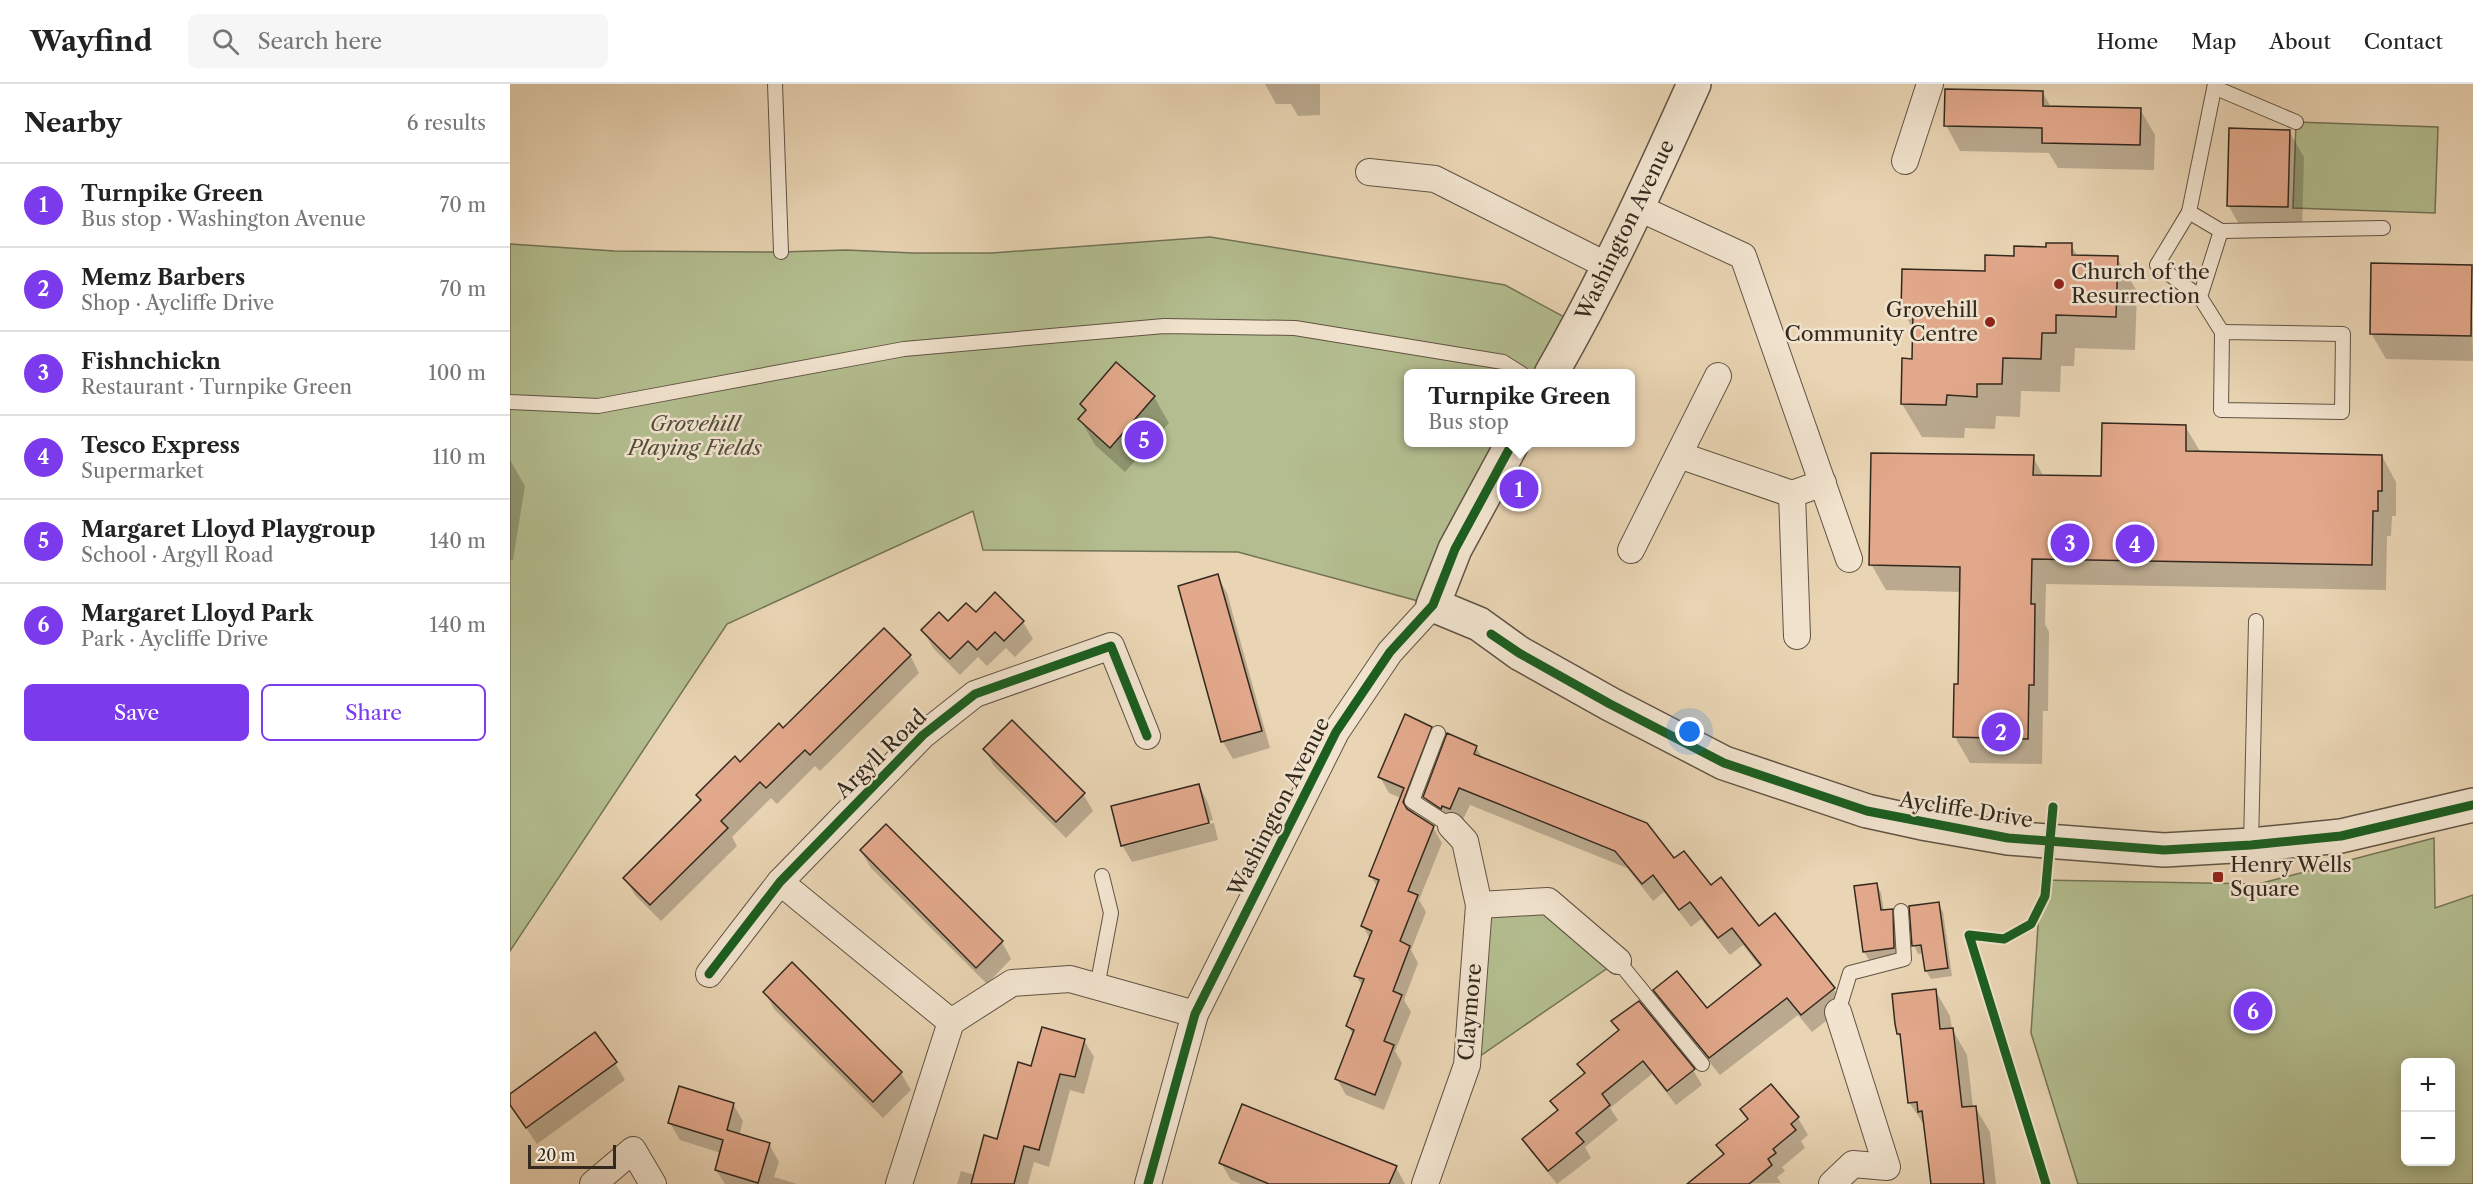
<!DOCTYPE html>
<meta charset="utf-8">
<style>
body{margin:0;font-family:"Libre Caslon Text",serif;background:#f6f6f6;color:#222}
.controls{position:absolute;right:18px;bottom:18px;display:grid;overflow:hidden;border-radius:9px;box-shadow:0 3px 15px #0003}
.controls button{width:54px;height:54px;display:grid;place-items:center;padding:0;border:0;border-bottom:2px solid #e0e0e0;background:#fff;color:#222;font:30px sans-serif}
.scale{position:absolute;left:18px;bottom:15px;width:88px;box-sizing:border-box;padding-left:6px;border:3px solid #33291e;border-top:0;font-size:16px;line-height:21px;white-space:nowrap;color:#33291e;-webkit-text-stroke:4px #f1e3ce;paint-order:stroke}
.you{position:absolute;left:1180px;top:648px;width:21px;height:21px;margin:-15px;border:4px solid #fff;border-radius:50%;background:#1a73e8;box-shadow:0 0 0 9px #1a73e833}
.badge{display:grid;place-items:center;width:39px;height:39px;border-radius:50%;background:#7c3aed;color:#fff;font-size:20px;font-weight:700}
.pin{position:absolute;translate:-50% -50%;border:3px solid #fff;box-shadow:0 2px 6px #0006}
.popup{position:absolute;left:894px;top:285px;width:231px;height:78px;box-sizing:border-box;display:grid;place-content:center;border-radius:9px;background:#fff;filter:drop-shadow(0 2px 4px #0005);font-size:20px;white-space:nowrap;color:#767676}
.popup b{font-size:22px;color:#222}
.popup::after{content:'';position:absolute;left:50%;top:100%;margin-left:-12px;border:12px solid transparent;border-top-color:#fff}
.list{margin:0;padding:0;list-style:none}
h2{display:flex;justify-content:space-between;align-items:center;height:78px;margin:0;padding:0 24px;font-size:26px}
h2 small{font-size:20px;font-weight:400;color:#767676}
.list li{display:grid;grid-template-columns:39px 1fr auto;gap:18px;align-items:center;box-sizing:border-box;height:84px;padding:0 24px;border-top:2px solid #e0e0e0}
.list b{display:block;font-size:22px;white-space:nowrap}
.list p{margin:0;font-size:20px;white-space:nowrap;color:#767676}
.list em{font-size:20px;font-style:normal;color:#767676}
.actions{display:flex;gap:12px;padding:18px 24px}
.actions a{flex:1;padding:14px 0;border:2px solid #7c3aed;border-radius:9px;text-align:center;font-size:21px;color:#7c3aed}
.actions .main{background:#7c3aed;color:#fff}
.icon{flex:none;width:33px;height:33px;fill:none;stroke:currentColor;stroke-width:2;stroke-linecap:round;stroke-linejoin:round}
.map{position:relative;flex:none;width:1963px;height:1100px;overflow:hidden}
header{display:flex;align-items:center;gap:36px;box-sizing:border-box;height:84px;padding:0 30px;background:#fff;border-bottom:2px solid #e0e0e0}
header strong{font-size:28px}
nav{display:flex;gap:33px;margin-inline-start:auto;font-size:21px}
.search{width:420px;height:54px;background:#f6f6f6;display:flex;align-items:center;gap:15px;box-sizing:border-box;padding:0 21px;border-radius:9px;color:#767676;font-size:22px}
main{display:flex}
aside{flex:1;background:#fff}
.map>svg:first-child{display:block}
.green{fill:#b3bd8f;stroke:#737356;stroke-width:1.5;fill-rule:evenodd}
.shadow{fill:#0003}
.building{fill:#e2a88b;stroke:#33291e;stroke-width:1.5}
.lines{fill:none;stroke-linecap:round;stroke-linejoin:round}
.service-casing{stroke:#605443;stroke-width:16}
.minor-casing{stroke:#605443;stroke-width:28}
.tertiary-casing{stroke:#605443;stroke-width:36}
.service{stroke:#f1e3ce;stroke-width:14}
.minor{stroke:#f1e3ce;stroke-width:26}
.tertiary{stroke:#f1e3ce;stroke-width:33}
.cycleway-casing{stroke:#f1e3ce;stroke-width:13}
.cycleway{stroke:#1b5e20;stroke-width:9}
.poi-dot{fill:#8f2418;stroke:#f1e3ce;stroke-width:2}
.labels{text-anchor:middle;stroke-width:5;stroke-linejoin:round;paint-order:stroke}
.street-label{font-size:21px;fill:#33291e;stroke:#f1e3ce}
.poi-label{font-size:21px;fill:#33291e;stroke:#f1e3ce;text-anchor:start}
.park-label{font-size:21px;font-style:italic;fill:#534e3a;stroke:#f1e3ce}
</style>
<header>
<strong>Wayfind</strong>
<div class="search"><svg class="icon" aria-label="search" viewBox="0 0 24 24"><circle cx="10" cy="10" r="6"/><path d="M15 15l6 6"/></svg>Search here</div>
<nav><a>Home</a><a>Map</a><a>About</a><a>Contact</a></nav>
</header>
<main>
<aside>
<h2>Nearby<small>6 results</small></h2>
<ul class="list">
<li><span class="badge">1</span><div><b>Turnpike Green</b><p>Bus stop · Washington Avenue</p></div><em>70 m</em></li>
<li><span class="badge">2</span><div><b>Memz Barbers</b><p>Shop · Aycliffe Drive</p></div><em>70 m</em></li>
<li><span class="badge">3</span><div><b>Fishnchickn</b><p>Restaurant · Turnpike Green</p></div><em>100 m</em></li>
<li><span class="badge">4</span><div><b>Tesco Express</b><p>Supermarket</p></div><em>110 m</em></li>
<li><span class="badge">5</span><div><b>Margaret Lloyd Playgroup</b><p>School · Argyll Road</p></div><em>140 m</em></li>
<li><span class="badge">6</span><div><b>Margaret Lloyd Park</b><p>Park · Aycliffe Drive</p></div><em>140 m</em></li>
</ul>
<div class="actions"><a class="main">Save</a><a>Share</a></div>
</aside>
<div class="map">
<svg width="1963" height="1100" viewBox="0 0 1963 1100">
<rect width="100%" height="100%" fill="#e9d4b3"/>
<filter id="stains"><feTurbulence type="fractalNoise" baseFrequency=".00333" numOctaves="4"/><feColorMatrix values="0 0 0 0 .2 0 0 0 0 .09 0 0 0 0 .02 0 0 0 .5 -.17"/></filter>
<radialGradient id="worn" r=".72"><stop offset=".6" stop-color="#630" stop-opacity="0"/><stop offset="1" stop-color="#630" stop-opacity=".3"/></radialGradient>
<g class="green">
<polygon points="1786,38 1928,43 1925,129 1783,124"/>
<polygon points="700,153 995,201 1069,241 1041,289 898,290 898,358 1003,359 923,521 728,468 473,466 463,427 217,540 0,867 0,160 104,167 271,168 336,166 403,169 482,169"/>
<path d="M1924,754L1925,824L1963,811V1100H1568L1521,949L1531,796L1748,800ZM1896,978H1940V1078H1896Z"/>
<polygon points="1038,817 1108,877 957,981 969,821"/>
</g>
<g class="shadow">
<polygon points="755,0 810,0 810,31 788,32 781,20 766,20"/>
<polygon points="1533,9 1541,23 1630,25 1645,51 1644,86 1548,84 1539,69 1450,67 1436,41"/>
<polygon points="1779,47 1794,73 1792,149 1733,147 1718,121"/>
<polygon points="1561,161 1568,173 1607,174 1627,207 1625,266 1565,264 1564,282 1551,282 1550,308 1511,307 1510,333 1486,332 1485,345 1455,344 1454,354 1412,353 1392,320 1403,276 1404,247 1393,227 1505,174 1537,164"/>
<polygon points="1961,183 1963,277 1876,275 1861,249"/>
<polygon points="606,280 644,313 659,339 615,388 585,361 570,335 576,328 572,320"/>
<polygon points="1675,342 1691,369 1872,372 1886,398 1886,432 1882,432 1881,452 1877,452 1876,506 1536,500 1535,540 1539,548 1538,627 1533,627 1532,680 1460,679 1445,653 1450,602 1451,508 1376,506 1361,480 1523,373 1534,393 1592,394"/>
<polygon points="0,376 15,402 3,476 0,476"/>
<polygon points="707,492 717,509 760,664 723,675 713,658 670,503"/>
<polygon points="485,510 513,538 523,555 505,573 496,564 477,582 468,573 450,591 423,564 413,546 466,530"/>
<polygon points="400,571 409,589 310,687 305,682 267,720 261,714 222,753 227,762 151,837 125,811 115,794 191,718 188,711 273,646"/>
<polygon points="921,644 930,660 903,730 923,743 932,759 909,816 916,828 901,866 908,879 894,916 901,928 885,967 892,979 874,1026 836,1011 827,995 844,952 838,942 853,903 846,892 860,855 853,842 868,804 861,792 891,714 879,709 870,693"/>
<polygon points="966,663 973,675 1164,777 1201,803 1249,844 1265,831 1324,905 1334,923 1302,948 1288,931 1210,991 1155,924 1145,906 1197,926 1250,883 1233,861 1220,871 1191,835 1181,843 1154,808 1143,817 1117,784 960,721 950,742 925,731 915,713"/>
<polygon points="475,665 573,710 583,727 556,754 484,682"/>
<polygon points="689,701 698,719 703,736 615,759 615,762 704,739 708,756 622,778 612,761"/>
<polygon points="351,767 492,858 501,875 477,900 361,784"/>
<polygon points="1367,801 1371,809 1374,827 1382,826 1386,834 1388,872 1359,876 1354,868"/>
<polygon points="1428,820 1433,828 1442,892 1421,895 1416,887 1414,869 1408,870 1404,861"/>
<polygon points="282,880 391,989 401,1006 373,1034 264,925 255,908"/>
<polygon points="1425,906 1440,932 1442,945 1457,971 1463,1023 1465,1023 1480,1048 1486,1100 1425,1100 1416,1044 1399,1018 1393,957 1388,950"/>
<polygon points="1103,938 1183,986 1192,1001 1166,1021 1142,990 1100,1024 1108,1036 1075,1063 1081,1074 1047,1100 1023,1070 1014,1055 1048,1028 1042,1017 1075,991 1069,980 1109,948"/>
<polygon points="574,956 584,973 574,1010 560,1006 539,1083 524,1078 518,1100 447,1100 451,1087 465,1091 488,1056 522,984"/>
<polygon points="105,979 115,996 27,1060 0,1020 0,1011"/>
<polygon points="1261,1002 1288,1034 1298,1051 1291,1057 1295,1064 1272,1083 1275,1087 1267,1093 1271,1099 1189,1100 1214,1071 1208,1061 1238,1036 1232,1026"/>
<polygon points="223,1020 233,1037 229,1052 259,1060 269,1078 264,1093 287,1100 215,1100 206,1086 211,1069 170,1056 160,1039"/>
<polygon points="711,1079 886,1083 895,1100 731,1100 721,1096"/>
</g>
<g class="building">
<polygon points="1435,5 1533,7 1533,22 1631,24 1630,61 1532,59 1532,44 1434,42"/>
<polygon points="1719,44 1780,46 1778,123 1717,122"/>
<polygon points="1536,159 1562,159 1562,171 1608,172 1606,233 1546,231 1546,249 1532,249 1531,275 1493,274 1492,300 1467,300 1467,313 1437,311 1436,321 1391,320 1392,274 1402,275 1403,228 1391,227 1392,185 1475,187 1475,171 1504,172 1504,162 1536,163"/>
<polygon points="1861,179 1962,181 1961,252 1860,250"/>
<polygon points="606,278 645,312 600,364 568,335 576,326 570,320"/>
<polygon points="1592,339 1676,341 1676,367 1872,371 1872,407 1868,407 1868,427 1863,427 1862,481 1522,475 1521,520 1525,520 1524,601 1519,601 1518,655 1443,653 1444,600 1448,600 1450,483 1359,481 1361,369 1524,371 1523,391 1591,392"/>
<polygon points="708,490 752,647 711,658 668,502"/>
<polygon points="485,508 514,537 494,557 485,548 467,566 458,557 440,575 411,546 429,528 438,537 456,519 466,528"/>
<polygon points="374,544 401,571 300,671 295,666 256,704 250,698 211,737 218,744 140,821 113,794 191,716 186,711 225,672 230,678 269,639 273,644"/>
<polygon points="895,630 922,643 893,718 897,725 924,742 898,807 908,811 890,857 900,862 883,907 892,911 874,957 884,961 865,1011 825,995 844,946 836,942 854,895 844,892 862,847 851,842 869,796 859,792 894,704 868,693"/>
<polygon points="502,636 575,709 546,738 473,665"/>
<polygon points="937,649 967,662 964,670 1137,739 1164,774 1174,767 1201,801 1211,793 1249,842 1265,829 1325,904 1291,931 1277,914 1199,974 1143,906 1167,887 1197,924 1251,881 1222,844 1208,854 1180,818 1169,826 1143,791 1132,800 1105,767 949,704 940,725 932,722 931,725 913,713"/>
<polygon points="689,700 699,739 611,762 601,722"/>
<polygon points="376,740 493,857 466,884 350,766"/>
<polygon points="1367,799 1371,826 1383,825 1384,864 1353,868 1344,802"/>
<polygon points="1429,818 1438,884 1415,887 1411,861 1402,862 1399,822"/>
<polygon points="282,878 392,988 363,1018 253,908"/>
<polygon points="1426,905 1430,945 1443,944 1452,1023 1466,1022 1474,1100 1421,1100 1412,1027 1408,1028 1407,1018 1398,1019 1390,950 1387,950 1385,940 1382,910"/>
<polygon points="1129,917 1185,985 1157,1007 1133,977 1092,1010 1100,1021 1066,1049 1074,1058 1038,1087 1012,1055 1048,1026 1040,1017 1075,989 1067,980 1109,946 1101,937"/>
<polygon points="532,943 575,955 565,993 550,990 529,1066 514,1062 504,1100 461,1100 474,1051 487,1055 508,978 521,982"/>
<polygon points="85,948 107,978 16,1044 0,1021 0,1010"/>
<polygon points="1261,1000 1289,1033 1281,1040 1286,1046 1263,1065 1266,1069 1258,1075 1262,1081 1239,1100 1177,1100 1214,1070 1206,1061 1238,1035 1230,1025"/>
<polygon points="169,1002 224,1019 217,1046 260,1059 248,1099 205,1086 213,1056 158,1039"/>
<polygon points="732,1020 887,1082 879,1100 759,1100 709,1079"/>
</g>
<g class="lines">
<g class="service-casing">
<g id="service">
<polyline points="265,0 271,168"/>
<polyline points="1705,0 1679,128 1711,147 1873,144"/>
<polyline points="1706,4 1786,38"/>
<polyline points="1679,128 1647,181 1690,213"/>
<polyline points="1711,147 1690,213 1712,248"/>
<polygon points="1712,248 1833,250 1832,328 1711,326"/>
<polyline points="0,318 88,322 394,265 654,242 785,244 993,278 1012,290"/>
<polyline points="928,649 902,717 941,742"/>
<polyline points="1741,761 1746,537"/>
<polyline points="1108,877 1192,980"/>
<polyline points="587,903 601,829 592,792"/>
<polyline points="1328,928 1340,889 1394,875 1391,827"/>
</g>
</g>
<g class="minor-casing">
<g id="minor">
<polyline points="1395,77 1420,0"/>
<polyline points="859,88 925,95 1098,182"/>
<polyline points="1129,124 1233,172 1339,475"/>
<polyline points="1169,371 1282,410 1313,399"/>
<polyline points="1282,410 1287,552"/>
<polyline points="1121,466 1208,292"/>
<polyline points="270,798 441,938"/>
<polyline points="969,821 1038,817 1108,877"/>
<polyline points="199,890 270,798 413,651 465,610 601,562 637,652"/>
<polyline points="83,1100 123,1066 143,1100"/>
<polyline points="389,1100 441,938 502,899 560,895 685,930"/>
<polyline points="638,1100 685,930 826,648 880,568 923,521"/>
<polyline points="915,1100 957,981 969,821 955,757 941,742"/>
<polyline points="1322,1100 1343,1080 1377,1083 1328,928"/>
</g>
</g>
<g class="tertiary-casing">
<g id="tertiary">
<path d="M1041,290C1095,196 1140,98 1184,0"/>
<polyline points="1003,358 945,465 923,521 969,540 1009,569 1100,620 1214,679 1357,727 1412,739 1498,754 1654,766 1741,761 1831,752 1963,721"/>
</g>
</g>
<use href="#service" class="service"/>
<use href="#minor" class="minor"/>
<use href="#tertiary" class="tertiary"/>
<g class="cycleway-casing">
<g id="cycleway">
<polyline points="981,550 1009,569 1100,620 1214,679 1357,727 1498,754 1654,766 1741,761 1831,752 1963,721"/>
<polyline points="199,890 270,798 413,651 465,610 601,562 637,652"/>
<polyline points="638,1100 685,930 826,648 880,568 923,521 945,465 1003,358"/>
<polyline points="1536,1100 1459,851 1494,855 1521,840 1535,812 1543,723"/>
</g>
</g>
<use href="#cycleway" class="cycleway"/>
</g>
<g class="poi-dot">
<circle cx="1549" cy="200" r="6"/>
<circle cx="1480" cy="238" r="6"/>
<rect x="1702" y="787" width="12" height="12" rx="3"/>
</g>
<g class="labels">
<g class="street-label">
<text transform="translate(1115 146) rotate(-64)" y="7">Washington Avenue</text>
<text transform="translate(371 670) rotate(-44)" y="7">Argyll Road</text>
<text transform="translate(769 723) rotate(-63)" y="7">Washington Avenue</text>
<text transform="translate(1456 726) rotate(9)" y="7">Aycliffe Drive</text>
<text transform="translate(960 928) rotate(-85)" y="7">Claymore</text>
</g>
<g class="poi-label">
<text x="1561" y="195">Church of the<tspan x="1561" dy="24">Resurrection</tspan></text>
<text x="1468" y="233" text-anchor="end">Grovehill<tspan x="1468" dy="24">Community Centre</tspan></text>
<text x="1720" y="788">Henry Wells<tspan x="1720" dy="24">Square</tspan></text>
</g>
<g class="park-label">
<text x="185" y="347">Grovehill<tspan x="185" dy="24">Playing Fields</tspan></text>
</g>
</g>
<rect width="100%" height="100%" filter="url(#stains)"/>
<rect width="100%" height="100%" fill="url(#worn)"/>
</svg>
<div class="controls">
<button>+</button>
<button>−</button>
</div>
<div class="scale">20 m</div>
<div class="you"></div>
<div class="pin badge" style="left:1009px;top:405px">1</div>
<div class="popup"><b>Turnpike Green</b>Bus stop</div>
<div class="pin badge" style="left:1491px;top:648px">2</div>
<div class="pin badge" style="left:1560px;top:459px">3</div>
<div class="pin badge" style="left:1625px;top:460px">4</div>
<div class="pin badge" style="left:634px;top:356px">5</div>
<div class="pin badge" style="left:1743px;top:927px">6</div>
</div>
</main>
